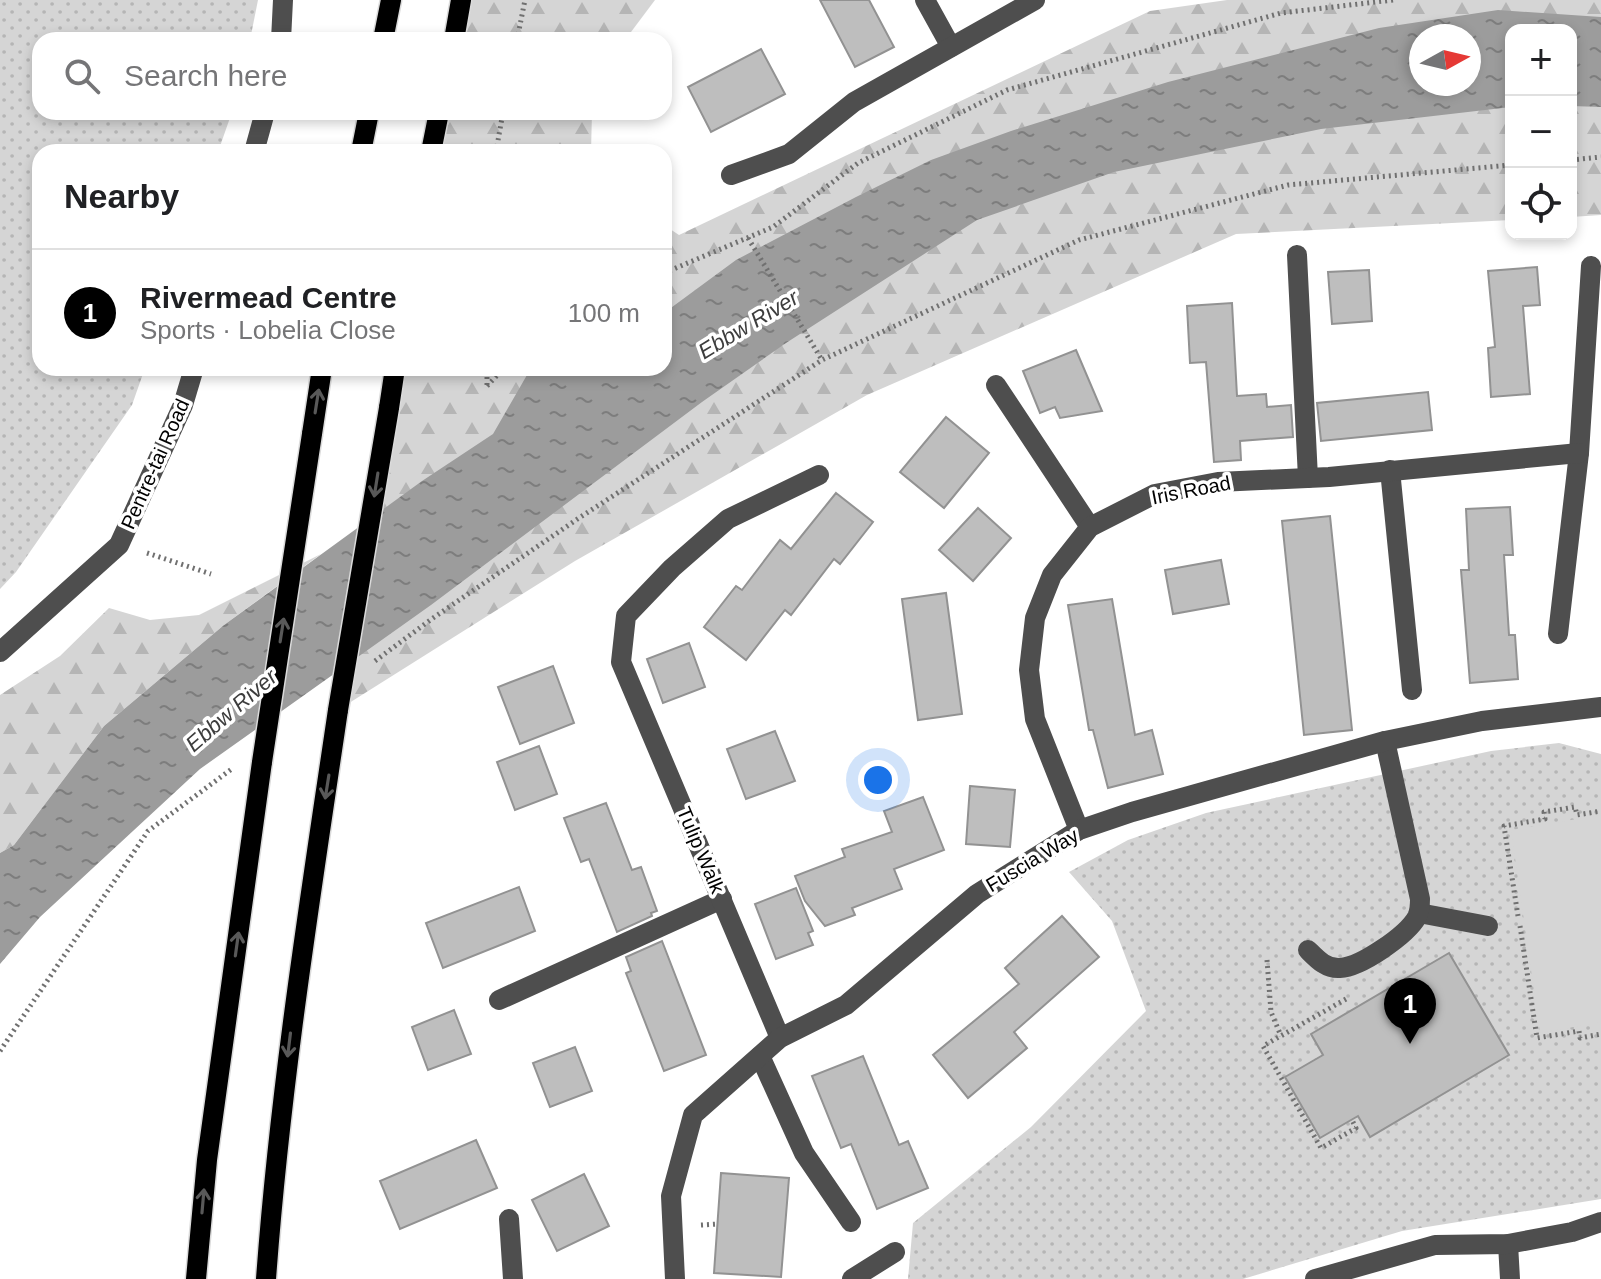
<!DOCTYPE html>
<meta charset="utf-8">
<style>
body{margin:0;font-family:Helvetica,sans-serif;background:#f6f6f6;color:#202124}
.controls{position:absolute;right:24px;top:24px;display:grid;overflow:hidden;border-radius:16px;box-shadow:0 4px 12px #0003}
.controls button{width:72px;height:72px;display:grid;place-items:center;padding:0;border:0;border-bottom:2px solid #e0e0e0;background:#fff;color:#202124;font:40px sans-serif}
.compass{position:absolute;left:1409px;top:24px;width:72px;height:72px;border-radius:50%;background:#fff;box-shadow:0 4px 12px #0003;rotate:82deg}
.you{position:absolute;left:878px;top:780px;width:28px;height:28px;margin:-20px;border:6px solid #fff;border-radius:50%;background:#1a73e8;box-shadow:0 0 0 12px #1a73e833}
.badge{display:grid;place-items:center;width:52px;height:52px;border-radius:50%;background:#000;color:#fff;font-size:26px;font-weight:700}
.pin{position:absolute;translate:-50% -66px;filter:drop-shadow(0 2px 4px #0008)}
.pin::after{content:'';position:absolute;top:42px;width:28px;height:24px;background:inherit;clip-path:polygon(0 0,100% 0,50% 100%)}
.list{margin:0;padding:0;list-style:none}
h2{display:flex;justify-content:space-between;align-items:center;height:104px;margin:0;padding:0 32px;font-size:34px}
h2 small{font-size:26px;font-weight:400;color:#757577}
.list li{display:grid;grid-template-columns:52px 1fr auto;gap:24px;align-items:center;box-sizing:border-box;height:128px;padding:0 32px;border-top:2px solid #e0e0e0}
.list b{display:block;font-size:30px;white-space:nowrap}
.list p{margin:0;font-size:26px;white-space:nowrap;color:#757577}
.list em{font-size:26px;font-style:normal;color:#757577}
.icon{flex:none;width:44px;height:44px;fill:none;stroke:currentColor;stroke-width:2;stroke-linecap:round;stroke-linejoin:round}
.map{position:relative;flex:none;width:1601px;height:1279px;overflow:hidden}
.search{position:absolute;background:#fff;box-shadow:0 4px 12px #0003;left:32px;top:32px;width:640px;height:88px;display:flex;align-items:center;gap:20px;box-sizing:border-box;padding:0 28px;border-radius:24px;color:#757577;font-size:30px}
.panel{position:absolute;background:#fff;box-shadow:0 4px 12px #0003;left:32px;top:144px;width:640px;height:232px;border-radius:24px}
.map>svg:first-child{display:block}
.grass{fill:url(#grass-dots)}
.forest{fill:url(#forest-firs);fill-rule:evenodd}
.park{fill:#d5d5d5}
.water{fill:url(#water-ripples);fill-rule:evenodd}
.building{fill:#bebebe;stroke:#929292;stroke-width:2}
.lines{fill:none;stroke-linecap:round;stroke-linejoin:round}
.major-casing{stroke:#dbdbdb;stroke-width:23}
.path{stroke:#707070;stroke-width:5;stroke-dasharray:2 4;stroke-linecap:butt}
.minor{stroke:#4e4e4e;stroke-width:20}
.major{stroke:#000;stroke-width:20}
.major-bridge-casing{stroke:#dbdbdb;stroke-width:23;stroke-linecap:butt}
.major-bridge{stroke:#000;stroke-width:20}
.oneway{stroke:#595959}
.labels{text-anchor:middle;stroke-width:7;stroke-linejoin:round;paint-order:stroke}
.street-label{font-size:20px;fill:#000;stroke:#fff}
.water-label{font-size:22px;font-style:italic;fill:#3d3d3d;stroke:#fff}
</style>
<div class="map">
<svg width="1601" height="1279" viewBox="0 0 1601 1279">
<defs>
<pattern id="grass-dots" width="8" height="8" patternUnits="userSpaceOnUse" patternTransform="scale(2)"><rect width="8" height="8" fill="#d5d5d5"/><path d="M2 2h.1M6 6h.1" fill="none" stroke="#b5b5b5" stroke-width="1.8" stroke-linecap="round"/></pattern>
<pattern id="forest-firs" width="22" height="20" patternUnits="userSpaceOnUse" patternTransform="scale(2)"><rect width="22" height="20" fill="#d5d5d5"/><path d="M5 1l3.5 6h-7zM16 11l3.5 6h-7z" fill="#b5b5b5"/></pattern>
<pattern id="water-ripples" width="26" height="14" patternUnits="userSpaceOnUse" patternTransform="scale(2)"><rect width="26" height="14" fill="#9c9c9c"/><path d="M2 4q2-2 4 0t4 0M15 11q2-2 4 0t4 0" fill="none" stroke="#7d7d7d"/></pattern>
</defs>
<rect width="100%" height="100%" fill="#fff"/>
<g class="grass">
<polygon points="0,0 258,0 250,40 40,40 40,112 232,112 218,152 40,152 40,368 145,368 132,405 16,572 0,589"/>
<polygon points="1559,743 1601,754 1601,1199 1402,1231 1243,1279 908,1279 913,1223 1031,1127 1146,1011 1112,921 1069,872 1128,840 1206,813 1491,751"/>
</g>
<g class="forest">
<polygon points="461,0 655,0 625,40 454,40"/>
<path d="M1227,0H1601V215L1571,217V30H1511V220L1236,234L867,395L575,561L338,710L395,368H664V225L679,235L1150,11ZM1421,36H1469V84H1421Z"/>
<polygon points="439,112 592,112 591,152 431,152"/>
<polygon points="321,554 224,625 104,726 14,845 0,853 0,695 60,656 109,608 150,620 199,615"/>
</g>
<polygon class="park" points="1601,815 1601,1022 1540,1033 1511,830"/>
<path class="water" d="M1498,10L1601,17V107L1571,106V30H1511V107L1321,129L1114,172L977,220L786,343L702,402L431,605L200,769L40,917L0,964V853L14,845L104,726L224,625L422,481L493,434L531,368H552L576,376L588,368H664V313L736,260L856,197L931,160L1011,131L1168,82L1379,28ZM1421,36H1469V84H1421Z"/>
<g class="building">
<polygon points="820,0 869,0 894,47 855,67"/>
<polygon points="761,49 785,94 711,132 688,87"/>
<polygon points="1537,267 1540,305 1523,306 1530,394 1491,397 1488,348 1495,347 1488,271"/>
<polygon points="1369,270 1372,321 1332,324 1328,272"/>
<polygon points="1232,303 1237,396 1266,394 1267,407 1291,405 1293,437 1240,441 1241,460 1214,462 1206,362 1190,363 1187,306"/>
<polygon points="1076,350 1102,411 1060,418 1055,407 1040,413 1023,371"/>
<polygon points="1428,392 1432,430 1321,441 1317,403"/>
<polygon points="946,417 989,453 944,508 900,472"/>
<polygon points="836,493 873,522 840,564 834,559 791,615 785,610 746,660 704,627 736,586 742,590 780,540 791,549"/>
<polygon points="1510,507 1513,555 1504,555 1509,635 1515,635 1518,679 1470,683 1461,570 1469,570 1466,509"/>
<polygon points="978,508 1011,538 973,581 939,550"/>
<polygon points="1330,516 1352,730 1304,735 1282,521"/>
<polygon points="1221,560 1229,604 1173,614 1165,570"/>
<polygon points="946,593 962,714 918,720 902,599"/>
<polygon points="1112,599 1135,735 1152,730 1163,774 1108,788 1093,730 1089,730 1068,605"/>
<polygon points="689,643 705,687 663,703 647,659"/>
<polygon points="553,666 574,723 520,744 498,687"/>
<polygon points="775,731 795,781 746,799 727,749"/>
<polygon points="539,746 557,794 515,810 497,762"/>
<polygon points="970,786 1015,790 1010,847 966,844"/>
<polygon points="923,797 944,850 894,869 902,889 852,908 855,915 825,926 805,901 795,876 845,857 842,849 892,832 884,811"/>
<polygon points="606,803 632,870 641,867 657,911 651,913 652,916 617,932 589,859 581,862 564,818"/>
<polygon points="519,887 535,931 443,968 426,923"/>
<polygon points="796,888 813,931 808,933 813,945 776,959 755,904"/>
<polygon points="1062,916 1099,957 1014,1032 1027,1048 968,1098 933,1055 1019,984 1005,968"/>
<polygon points="662,941 706,1055 664,1071 626,973 631,971 626,957"/>
<polygon points="1449,953 1509,1055 1370,1137 1358,1116 1320,1138 1285,1077 1323,1055 1311,1034"/>
<polygon points="454,1010 471,1054 428,1070 412,1027"/>
<polygon points="575,1047 592,1091 550,1107 533,1063"/>
<polygon points="863,1056 899,1145 908,1141 928,1188 877,1209 851,1144 841,1148 812,1076"/>
<polygon points="476,1140 497,1188 400,1229 380,1181"/>
<polygon points="721,1173 789,1178 781,1277 714,1273"/>
<polygon points="584,1174 609,1226 557,1251 532,1200"/>
</g>
<g class="lines">
<g class="major-casing">
<g id="major">
<polyline points="383,40 391,0"/>
<polyline points="454,40 461,0"/>
<polyline points="361,152 369,112"/>
<polyline points="431,152 439,112"/>
<polyline points="389,408 395,368"/>
<polyline points="312,434 322,368"/>
<polyline points="196,1279 207,1160 262,762"/>
<path d="M266,1279C280,1088 310,899 338,710"/>
</g>
</g>
<g class="path">
<polyline points="517,40 525,0"/>
<polyline points="496,152 503,112"/>
<polyline points="1571,160 1601,157"/>
<polyline points="748,238 822,360"/>
<polyline points="664,273 773,227 858,163 1007,90 1281,13 1393,0"/>
<polyline points="487,385 487,368"/>
<polyline points="487,386 504,368"/>
<polyline points="147,553 211,574"/>
<polyline points="375,661 433,618 579,518 822,360 1079,240 1288,185 1511,165"/>
<polyline points="1518,916 1504,826 1545,819 1544,812 1575,807 1577,815 1601,811"/>
<polyline points="1520,926 1537,1038 1579,1031 1580,1038 1601,1034"/>
<polyline points="1267,960 1271,1012 1281,1036"/>
<polyline points="1346,999 1263,1046 1321,1148 1356,1128 1352,1120"/>
<polyline points="0,1051 148,831 233,768"/>
<polyline points="701,1225 718,1224"/>
</g>
<g class="minor">
<polyline points="925,0 951,47"/>
<polyline points="281,40 283,0"/>
<polyline points="254,152 265,112"/>
<polyline points="731,175 789,154 854,102 1035,0"/>
<polyline points="1297,255 1308,478"/>
<polyline points="996,385 1090,527"/>
<polyline points="1390,470 1412,690"/>
<polyline points="1558,634 1579,453 1591,266"/>
<polyline points="0,652 119,545 183,405 194,368"/>
<polyline points="1079,830 1035,719 1029,670 1035,618 1052,575 1090,527 1155,494 1218,482 1329,477 1579,453"/>
<polyline points="1419,913 1488,926"/>
<path d="M1308,950C1317,959 1326,969 1340,968C1361,967 1407,935 1417,917C1420,911 1420,905 1420,899L1385,741"/>
<polyline points="499,1000 722,899"/>
<polyline points="780,1038 621,662 626,616 672,568 728,519 819,475"/>
<polyline points="760,1056 804,1153 851,1222"/>
<polyline points="509,1219 513,1279"/>
<polyline points="1508,1244 1510,1279"/>
<polyline points="675,1279 671,1196 693,1115 780,1038 846,1005 977,894 1079,830 1132,812 1385,741 1482,721 1601,707"/>
<polyline points="852,1279 895,1252"/>
<polyline points="1315,1279 1435,1245 1508,1244 1572,1232 1601,1222"/>
</g>
<use href="#major" class="major"/>
<g class="major-bridge-casing">
<g id="major-bridge">
<polyline points="338,710 389,408"/>
<polyline points="262,762 312,434"/>
</g>
</g>
<use href="#major-bridge" class="major-bridge"/>
</g>
<defs><path id="oneway-shaft" d="M-6 0H5M1.5-3L5.5 0L1.5 3" fill="none" stroke-width="1.6" stroke-linecap="round" stroke-linejoin="round" transform="scale(2)"/></defs>
<g class="oneway">
<use href="#oneway-shaft" transform="translate(317 401) rotate(-81)"/>
<use href="#oneway-shaft" transform="translate(376 485) rotate(99)"/>
<use href="#oneway-shaft" transform="translate(282 630) rotate(-81)"/>
<use href="#oneway-shaft" transform="translate(327 787) rotate(99)"/>
<use href="#oneway-shaft" transform="translate(237 944) rotate(-82)"/>
<use href="#oneway-shaft" transform="translate(289 1045) rotate(97)"/>
<use href="#oneway-shaft" transform="translate(203 1201) rotate(-85)"/>
</g>
<g class="labels">
<g class="street-label">
<text transform="translate(155 464) rotate(-66)" y="7">Pentre-tai Road</text>
<text transform="translate(1191 490) rotate(-11)" y="7">Iris Road</text>
<text transform="translate(701 850) rotate(67)" y="7">Tulip Walk</text>
<text transform="translate(1032 860) rotate(-31)" y="7">Fuscia Way</text>
</g>
<g class="water-label">
<text transform="translate(748 324) rotate(-31)" y="8">Ebbw River</text>
<text transform="translate(231 710) rotate(-41)" y="8">Ebbw River</text>
</g>
</g>
</svg>
<div class="controls">
<button>+</button>
<button>−</button>
<button><svg class="icon" aria-label="locate" viewBox="0 0 24 24"><circle cx="12" cy="12" r="6"/><path d="M12 2v4M12 18v4M2 12h4M18 12h4"/></svg></button>
</div>
<svg class="compass" viewBox="-18 -18 36 36"><path d="M0-13l5 13h-10z" fill="#e53935"/><path d="M0 13l5-13h-10z" fill="#757577"/></svg>
<div class="you"></div>
<div class="pin badge" style="left:1410px;top:1044px">1</div>
<div class="search"><svg class="icon" aria-label="search" viewBox="0 0 24 24"><circle cx="10" cy="10" r="6"/><path d="M15 15l6 6"/></svg>Search here</div>
<section class="panel">
<h2>Nearby<small></small></h2>
<ul class="list">
<li><span class="badge">1</span><div><b>Rivermead Centre</b><p>Sports · Lobelia Close</p></div><em>100 m</em></li>
</ul>
</section>
</div>
